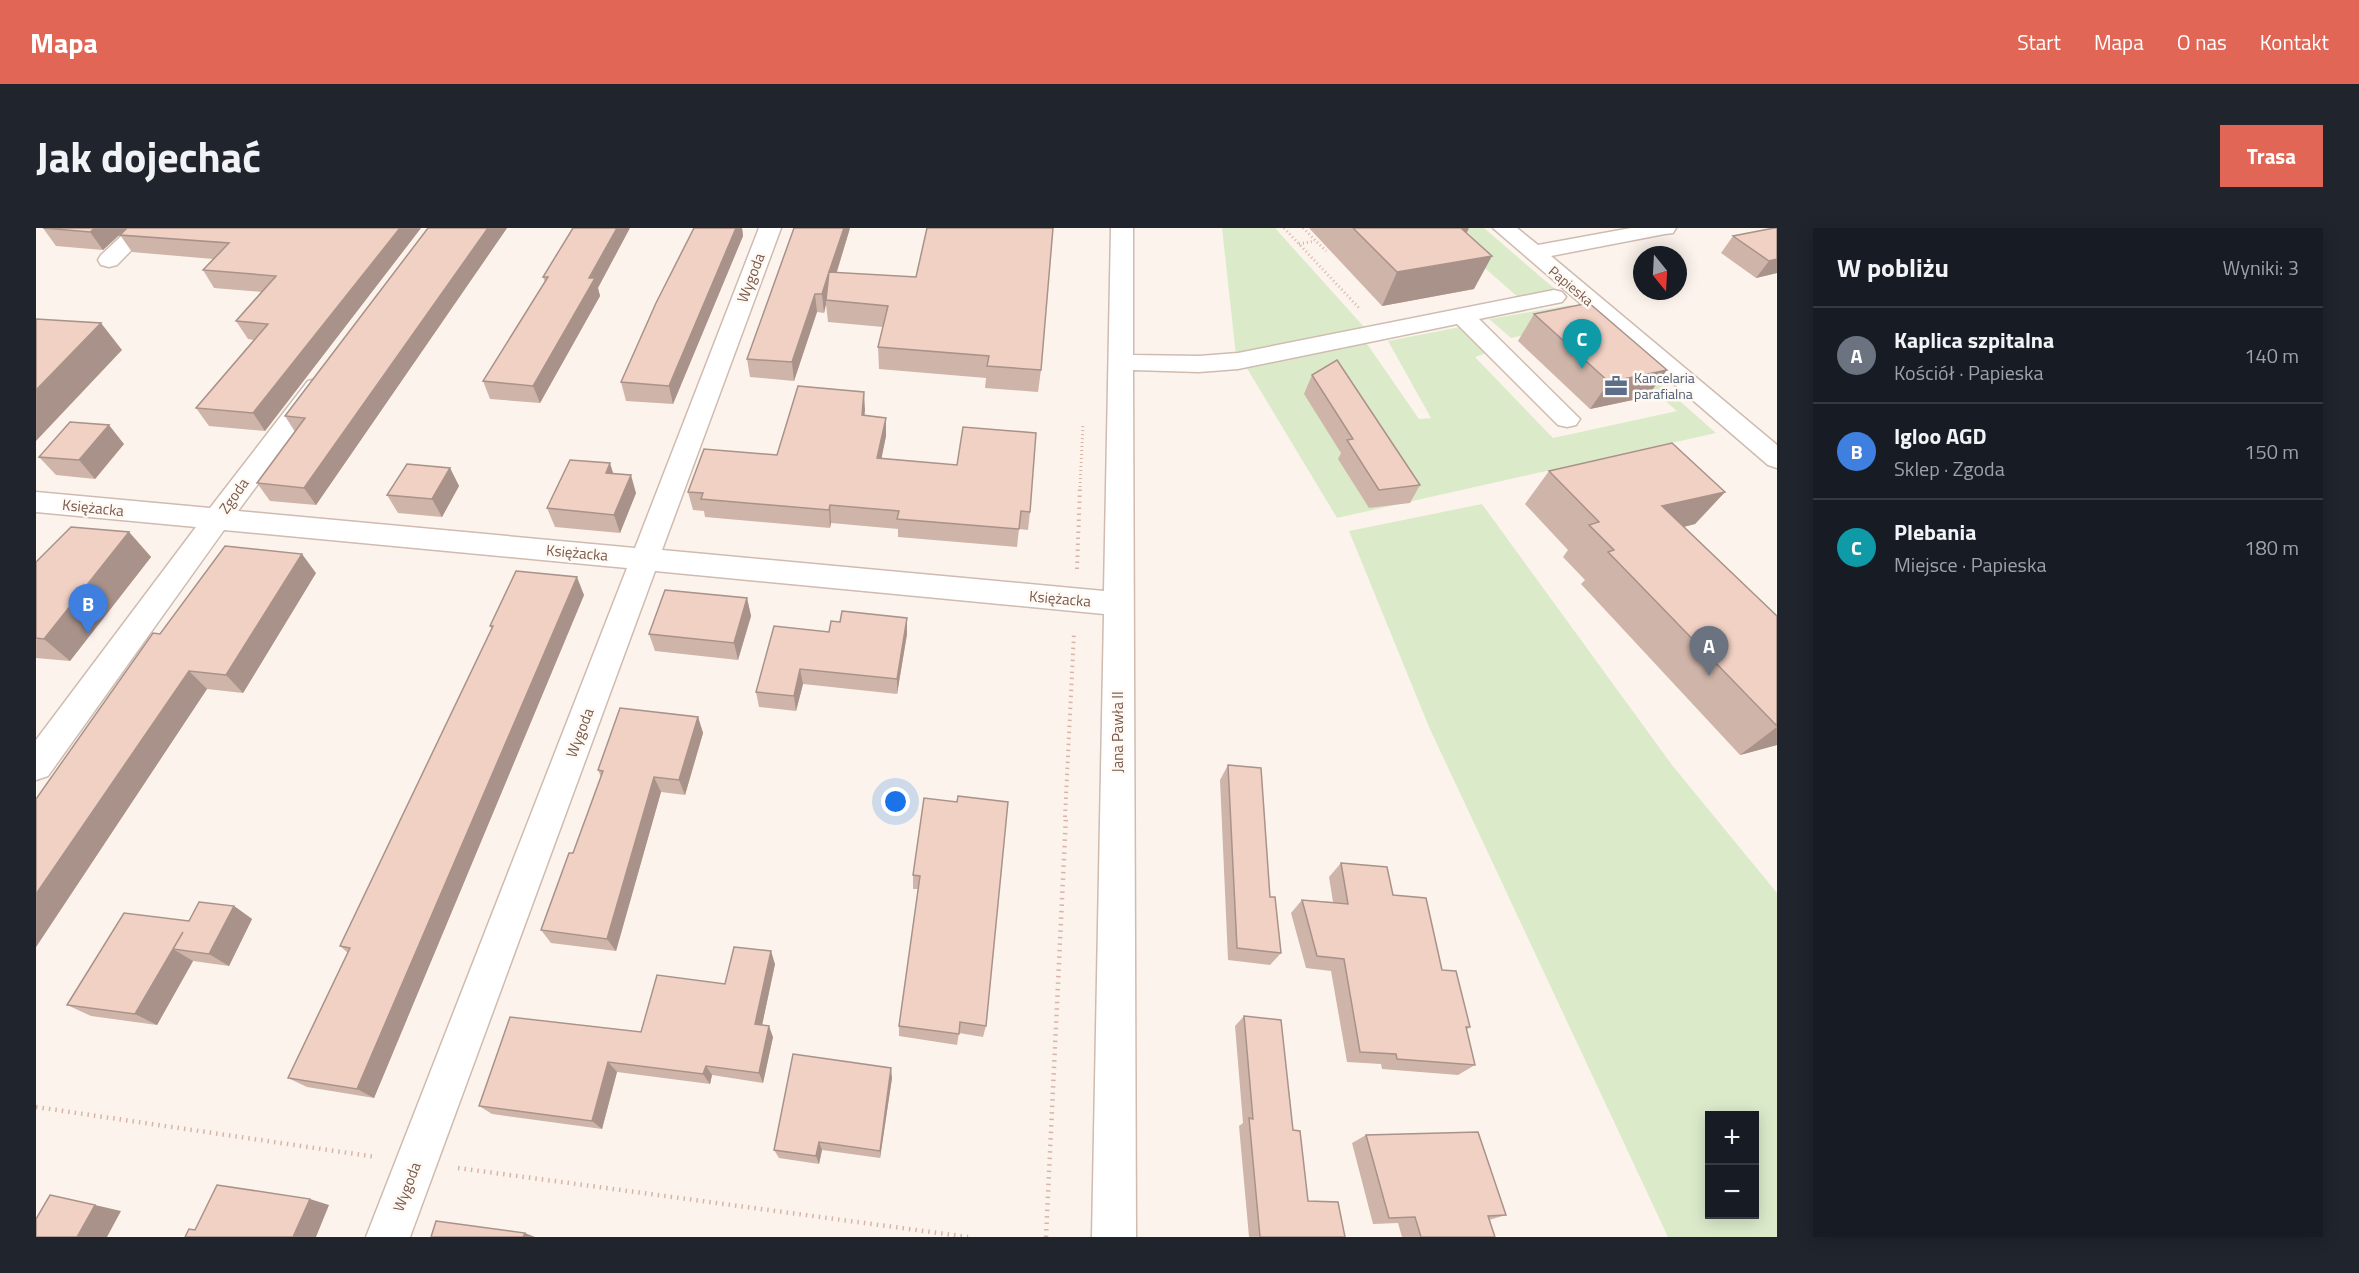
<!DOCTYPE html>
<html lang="pl">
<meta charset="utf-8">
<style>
body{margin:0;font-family:"Titillium Web",sans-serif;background:#20242c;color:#f1f3f6}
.controls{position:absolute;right:18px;bottom:18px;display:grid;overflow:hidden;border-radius:0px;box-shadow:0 3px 15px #0003}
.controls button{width:54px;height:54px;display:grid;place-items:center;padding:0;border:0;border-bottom:2px solid #363941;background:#171b24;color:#f1f3f6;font:30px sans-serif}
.compass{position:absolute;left:1597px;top:18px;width:54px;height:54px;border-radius:50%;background:#171b24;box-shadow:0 3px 15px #0003;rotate:162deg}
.you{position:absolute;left:860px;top:574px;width:21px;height:21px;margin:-15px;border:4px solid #fff;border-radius:50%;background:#1a73e8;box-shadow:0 0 0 9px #1a73e833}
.badge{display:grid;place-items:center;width:39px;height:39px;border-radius:50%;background:#e26655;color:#fff;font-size:20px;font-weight:700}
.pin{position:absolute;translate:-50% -50px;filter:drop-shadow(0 2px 3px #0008)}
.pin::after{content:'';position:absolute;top:32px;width:21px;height:18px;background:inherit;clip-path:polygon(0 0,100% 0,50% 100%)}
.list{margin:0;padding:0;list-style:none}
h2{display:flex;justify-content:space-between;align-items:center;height:78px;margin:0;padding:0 24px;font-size:26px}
h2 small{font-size:20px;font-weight:400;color:#9ea1a6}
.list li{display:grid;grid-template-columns:39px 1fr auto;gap:18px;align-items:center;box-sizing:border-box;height:96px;padding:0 24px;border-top:2px solid #363941}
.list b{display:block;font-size:22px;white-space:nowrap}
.list p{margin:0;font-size:20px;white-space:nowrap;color:#9ea1a6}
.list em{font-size:20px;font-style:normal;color:#9ea1a6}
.map{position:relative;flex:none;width:1741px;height:1009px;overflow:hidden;border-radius:0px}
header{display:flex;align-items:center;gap:36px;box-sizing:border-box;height:84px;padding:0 30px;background:#e26655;color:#fff}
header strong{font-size:28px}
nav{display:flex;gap:33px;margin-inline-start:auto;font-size:21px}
.intro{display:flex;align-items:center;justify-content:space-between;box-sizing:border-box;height:144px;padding:0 36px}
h1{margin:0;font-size:42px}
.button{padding:15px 27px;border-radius:0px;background:#e26655;color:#fff;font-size:21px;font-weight:700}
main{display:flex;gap:36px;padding:0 36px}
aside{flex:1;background:#171b24;border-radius:0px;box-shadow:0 3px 15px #0003}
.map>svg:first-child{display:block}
.green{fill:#dbebca;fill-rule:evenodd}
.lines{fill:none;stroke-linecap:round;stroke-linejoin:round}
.minor-casing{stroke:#cfbbb0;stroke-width:3}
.path-far2{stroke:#d7b4a6;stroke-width:3;stroke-dasharray:1 3;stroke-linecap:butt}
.path-far1{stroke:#d7b4a6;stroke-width:4;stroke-dasharray:1.5 4.5;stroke-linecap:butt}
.path{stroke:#d7b4a6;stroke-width:4.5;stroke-dasharray:1.5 5;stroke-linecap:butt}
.minor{fill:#fff;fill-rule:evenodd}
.wall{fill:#cfb4a9}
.shaded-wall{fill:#a99289}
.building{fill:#f1d1c4;stroke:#a99289;stroke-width:1.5}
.labels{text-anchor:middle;stroke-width:5;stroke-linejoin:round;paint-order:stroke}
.far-street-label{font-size:14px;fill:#78594e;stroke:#fff9f3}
.far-service-label{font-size:14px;fill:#4e5e75;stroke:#fff9f3;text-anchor:start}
.street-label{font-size:15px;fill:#78594e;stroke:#fff9f3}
</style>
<header>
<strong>Mapa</strong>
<nav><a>Start</a><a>Mapa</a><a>O nas</a><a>Kontakt</a></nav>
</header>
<div class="intro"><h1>Jak dojechać</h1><a class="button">Trasa</a></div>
<main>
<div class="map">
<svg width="1741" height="1009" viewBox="0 0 1741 1009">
<rect width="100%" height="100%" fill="#fcf4ec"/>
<g class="green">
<polygon points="1186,0 1239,0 1329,100 1200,128"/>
<polygon points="1403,0 1448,0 1520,62 1483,70"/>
<polygon points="1535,77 1680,205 1301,290 1209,137 1329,113 1383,191 1395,190 1352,113 1424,99 1451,125 1439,129 1517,210 1641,183 1541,96 1475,110 1453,91"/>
<path d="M1446,276L1636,537L1741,665V1009H1632L1393,499L1313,303ZM1674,888H1718V986H1674Z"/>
</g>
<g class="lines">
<g class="minor-casing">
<g id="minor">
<polygon points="94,0 117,0 81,37 73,39 65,37 62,32 65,27"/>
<polygon points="723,0 745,0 626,322 1068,363 1075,0 1097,0 1097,127 1163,128 1202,125 1518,62 1526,64 1530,69 1526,74 1443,91 1544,191 1540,197 1531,199 1522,197 1421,96 1202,141 1163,144 1097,142 1100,1009 1056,1009 1068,386 619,343 374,1009 330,1009 591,340 188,302 12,548 0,552 0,512 160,299 0,284 0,264 174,280 272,153 281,151 290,153 294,159 202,283 599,320"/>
<polygon points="1457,0 1481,0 1502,17 1595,0 1640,0 1637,5 1629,6 1515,28 1741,217 1741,240 1732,237"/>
</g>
</g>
<g class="path-far2">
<polyline points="1248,0 1323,80"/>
<polyline points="1267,0 1290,23"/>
<polyline points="1263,16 1279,13"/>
<polyline points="1044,259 1047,196"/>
</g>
<g class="path-far1">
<polyline points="1041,341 1044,258"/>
<polyline points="1029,589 1038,405"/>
</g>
<g class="path">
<polyline points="0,879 340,929"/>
<polyline points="422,940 932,1009"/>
<polyline points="1010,1009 1030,587"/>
</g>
<use href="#minor" class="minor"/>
</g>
<g class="wall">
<polygon points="7,0 91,0 67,22 20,18"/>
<polygon points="385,0 229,203 173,198 160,180 218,112 212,111 200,93 226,64 178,60 167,42 177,31 96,24 84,7"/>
<polygon points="392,0 471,0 280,277 234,273 221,255 259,204 249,188"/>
<polygon points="537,0 562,60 564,68 504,175 454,171 447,153 509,54 507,49"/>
<polygon points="658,0 706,0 707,8 637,176 590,173 585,154"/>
<polygon points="814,0 801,44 1005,142 1002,164 949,160 950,150 843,141 842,119 847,99 792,94 790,76 788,85 781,84 758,153 714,149 711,131"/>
<polygon points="1273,0 1433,0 1430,5 1438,61 1346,78"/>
<polygon points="1741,0 1741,45 1720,50 1685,25 1697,8"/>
<polygon points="1498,86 1611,169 1554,181 1482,113"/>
<polygon points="1276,147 1384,257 1374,275 1333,280 1302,231 1305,225 1268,166"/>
<polygon points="828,164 828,188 850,190 850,208 845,230 994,284 992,302 983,301 981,319 862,309 862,301 795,295 794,300 669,289 668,283 657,282 652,264 741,227"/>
<polygon points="88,216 59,251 20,247 3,229"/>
<polygon points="414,240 423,258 406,289 362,285 351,267"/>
<polygon points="1513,243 1689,264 1659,296 1648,299 1741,388 1741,517 1704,527 1545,356 1549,352 1527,329 1532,322 1489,276"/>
<polygon points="577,245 600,265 584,305 519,299 511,280"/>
<polygon points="93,304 115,329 34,433 0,430 0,334"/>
<polygon points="280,345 207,465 171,461 0,719 0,571 124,406"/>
<polygon points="548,367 338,870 271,859 252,850 312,725 304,718 456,401 454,398"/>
<polygon points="711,370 715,388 702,432 619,423 613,406"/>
<polygon points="793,404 871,406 861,466 767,456 760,483 723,479 720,464"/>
<polygon points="662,489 667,505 649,567 625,564 580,723 515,715 505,702 537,625 565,549 562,542"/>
<polygon points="1192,537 1234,669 1245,725 1234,737 1192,732 1184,552"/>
<polygon points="888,570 950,798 947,809 923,805 921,817 863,808 863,798 882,661 877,661 877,647"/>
<polygon points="1305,635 1357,667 1406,742 1434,799 1430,802 1439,837 1422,847 1346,841 1345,836 1311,834 1295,743 1270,740 1255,685 1266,672 1297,674 1293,649"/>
<polygon points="198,678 216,691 193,738 157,733 121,797 55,788 31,777 153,693"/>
<polygon points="739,736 726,797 737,809 727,855 676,847 674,856 581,844 566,901 456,886 443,878 605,804 689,756"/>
<polygon points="1208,788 1257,902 1272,973 1309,1009 1213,1009 1203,898 1207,895 1199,798"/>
<polygon points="856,850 844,930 786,922 783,936 743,930 738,922"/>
<polygon points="1330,907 1470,987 1453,992 1459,1009 1366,1009 1362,995 1337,996 1316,915"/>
</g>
<g class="shaded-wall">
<polygon points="59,0 91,0 67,22 54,4"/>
<polygon points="364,0 385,0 229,203 217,185"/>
<polygon points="452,0 471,0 280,277 268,260"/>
<polygon points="581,0 594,0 562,60 564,68 504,175 497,158 553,50"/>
<polygon points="700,0 706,0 707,8 637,176 633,158"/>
<polygon points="808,0 814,0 792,72 790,72 790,76 788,85 786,66"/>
<polygon points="1433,0 1417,33 1426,1"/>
<polygon points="1456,28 1438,61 1346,78 1361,44"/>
<polygon points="1741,31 1741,45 1720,50 1733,33"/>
<polygon points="779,66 781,84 758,153 756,134"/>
<polygon points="65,95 86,122 0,213 0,162"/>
<polygon points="1631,142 1611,169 1554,181 1573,154"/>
<polygon points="828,164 829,182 827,206 826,187"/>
<polygon points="850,190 850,208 842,248 841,230"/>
<polygon points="73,197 88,216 59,251 43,232"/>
<polygon points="574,235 580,254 570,245"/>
<polygon points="414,240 423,258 406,289 396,271"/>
<polygon points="595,247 600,265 584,305 578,287"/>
<polygon points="1689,264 1659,296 1598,311 1626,278"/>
<polygon points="794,277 795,295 794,300 793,282"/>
<polygon points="93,304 115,329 34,433 8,411"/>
<polygon points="266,326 280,345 207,465 190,447"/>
<polygon points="541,349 548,367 338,870 321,861"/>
<polygon points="711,370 715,388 702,432 698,415"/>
<polygon points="871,390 871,406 861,466 861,451"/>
<polygon points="764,441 767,456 760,483 758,468"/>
<polygon points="153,443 171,461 0,719 0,666"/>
<polygon points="662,489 667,505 649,567 643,552"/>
<polygon points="1741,499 1741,517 1704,527"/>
<polygon points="618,549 625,564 580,723 571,711"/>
<polygon points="198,678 216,691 193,738 173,726"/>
<polygon points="147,704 137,721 157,733 121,797 99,786"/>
<polygon points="735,723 739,736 724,807 719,796"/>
<polygon points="733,798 737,809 727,855 723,845"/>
<polygon points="572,834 581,844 566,901 556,893"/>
<polygon points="670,838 676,847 674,856 667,846"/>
<polygon points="855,840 856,850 844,930 844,923"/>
<polygon points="783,914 786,922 783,936 780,928"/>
<polygon points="274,971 293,977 280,1009 257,1009"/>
<polygon points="59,977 85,983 71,1009 41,1009"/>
<polygon points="489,1005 499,1009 487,1009"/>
</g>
<g class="building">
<polygon points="7,0 59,0 54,4"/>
<polygon points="91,0 364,0 217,185 160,180 232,96 200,93 240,48 167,42 193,15 84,7"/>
<polygon points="392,0 452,0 268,260 221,255 269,190 249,188"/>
<polygon points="537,0 581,0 553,50 559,50 497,158 447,153 512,49 507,49"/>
<polygon points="658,0 700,0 633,158 585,154 620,75"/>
<polygon points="758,0 808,0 793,44 786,66 779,66 756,134 711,131"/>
<polygon points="891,0 1017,0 1005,142 951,138 953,128 842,119 852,78 790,72 793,44 880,49"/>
<polygon points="1317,0 1431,0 1426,1 1456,28 1361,44"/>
<polygon points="1738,0 1741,0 1741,31 1733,33 1697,8"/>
<polygon points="1553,75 1631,142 1573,154 1498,86"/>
<polygon points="0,91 65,95 0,162"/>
<polygon points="1301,132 1384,257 1343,262 1311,212 1317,211 1276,147"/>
<polygon points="762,158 828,164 826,187 850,190 841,230 921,237 927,199 1000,205 994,284 985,283 983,301 861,291 863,283 794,277 793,282 665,271 667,265 652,264 668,221 741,227"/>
<polygon points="34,194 73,197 43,232 3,229"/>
<polygon points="1636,215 1689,264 1626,278 1741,388 1741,498 1572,324 1578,322 1553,297 1563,294 1513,243"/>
<polygon points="534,232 574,235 570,245 595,247 578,287 511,280"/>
<polygon points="371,236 414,240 396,271 351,267"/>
<polygon points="35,299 93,304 8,411 0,410 0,334"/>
<polygon points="189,318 266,326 190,447 153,443 0,666 0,571 117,405 124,406"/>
<polygon points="480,343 541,349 321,861 252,850 314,720 304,718 457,398 454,398"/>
<polygon points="629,362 711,370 698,415 613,406"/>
<polygon points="806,383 871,390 861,451 764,441 758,468 720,464 738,398 793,404 795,393 804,394"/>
<polygon points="584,480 662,489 643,552 618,549 571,711 505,702 533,625 537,625 567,543 562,542"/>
<polygon points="1192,537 1225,540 1234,669 1239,669 1245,725 1201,720"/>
<polygon points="922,568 972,574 950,798 924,794 923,806 863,798 884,648 877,647 888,570 921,574"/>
<polygon points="1305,635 1351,639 1357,667 1390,670 1406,742 1420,743 1434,799 1430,799 1439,837 1361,831 1360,826 1324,824 1308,731 1281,728 1266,672 1312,676"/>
<polygon points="163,674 198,678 173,726 137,721 147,704 99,786 31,777 88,685 153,693"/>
<polygon points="698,719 735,723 719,796 733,798 723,845 670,838 667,846 572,834 556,893 443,878 474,789 605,804 621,747 689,756"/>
<polygon points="1208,788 1245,792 1257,902 1264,903 1272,973 1302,974 1309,1009 1224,1009 1213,890 1217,891"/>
<polygon points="757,826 855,840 844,923 783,914 780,928 738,922"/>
<polygon points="1442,904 1470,987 1452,988 1459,1009 1385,1009 1379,989 1353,990 1330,907"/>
<polygon points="181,957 274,971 257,1009 149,1009 153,1001 159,1002"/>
<polygon points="14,967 59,977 41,1009 0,1009 0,991"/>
<polygon points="400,993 489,1005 487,1009 395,1009"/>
</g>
<defs>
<g id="office-bare" transform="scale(1.8)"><path d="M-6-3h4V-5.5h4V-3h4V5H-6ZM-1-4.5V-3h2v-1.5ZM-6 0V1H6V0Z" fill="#5c6f8a" stroke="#fff9f3" stroke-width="2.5" paint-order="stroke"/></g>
</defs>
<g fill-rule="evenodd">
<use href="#office-bare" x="1580" y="158"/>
</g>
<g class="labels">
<g class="far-street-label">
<text transform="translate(1535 58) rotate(40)" y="5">Papieska</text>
</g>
<g class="far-service-label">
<text x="1598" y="155">Kancelaria<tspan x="1598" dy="16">parafialna</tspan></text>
</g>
<g class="street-label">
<text transform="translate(715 50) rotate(-69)" y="5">Wygoda</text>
<text transform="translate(198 268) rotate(-55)" y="5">Zgoda</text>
<text transform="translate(57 280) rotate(6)" y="5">Księżacka</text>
<text transform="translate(541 325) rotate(5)" y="5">Księżacka</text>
<text transform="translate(1024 371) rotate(5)" y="5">Księżacka</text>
<text transform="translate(1082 504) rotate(-90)" y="5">Jana Pawła II</text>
<text transform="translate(544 505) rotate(-69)" y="5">Wygoda</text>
<text transform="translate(371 959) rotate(-69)" y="5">Wygoda</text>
</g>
</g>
</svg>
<div class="controls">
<button>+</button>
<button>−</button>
</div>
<svg class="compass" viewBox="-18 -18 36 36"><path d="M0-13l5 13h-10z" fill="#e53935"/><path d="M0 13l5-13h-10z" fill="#9ea1a6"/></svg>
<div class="you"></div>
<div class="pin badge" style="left:1673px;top:448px;background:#6b7280">A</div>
<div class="pin badge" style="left:52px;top:406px;background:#3f7fe0">B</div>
<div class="pin badge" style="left:1546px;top:141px;background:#0f9aa8">C</div>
</div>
<aside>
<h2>W pobliżu<small>Wyniki: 3</small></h2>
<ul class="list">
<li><span class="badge" style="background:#6b7280">A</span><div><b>Kaplica szpitalna</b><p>Kościół · Papieska</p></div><em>140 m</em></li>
<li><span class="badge" style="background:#3f7fe0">B</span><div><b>Igloo AGD</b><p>Sklep · Zgoda</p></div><em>150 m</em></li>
<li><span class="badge" style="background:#0f9aa8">C</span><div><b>Plebania</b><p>Miejsce · Papieska</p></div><em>180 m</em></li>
</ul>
</aside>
</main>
